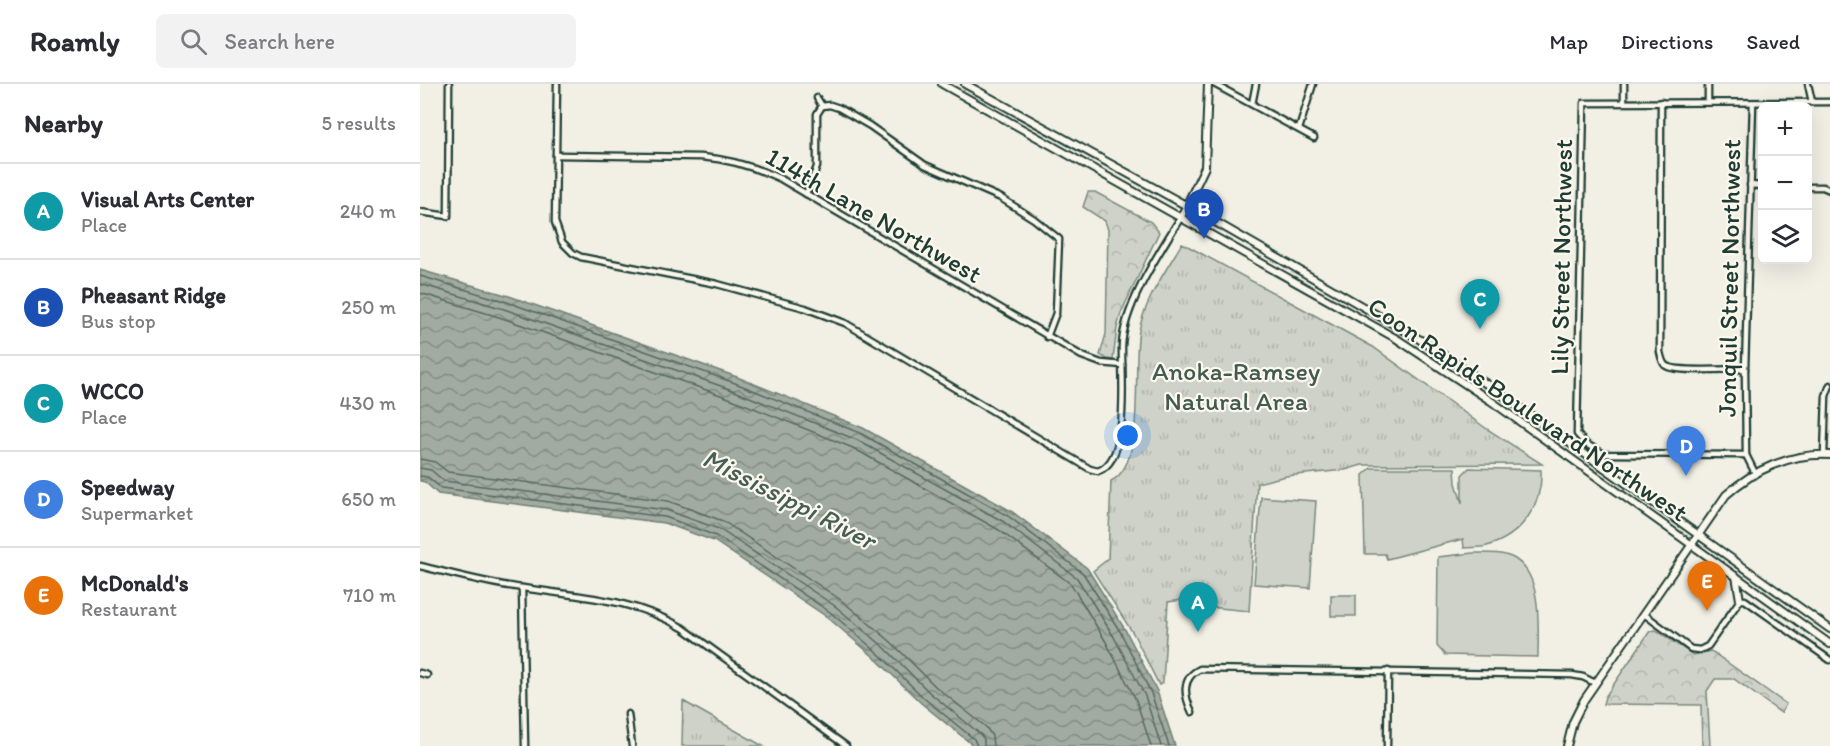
<!DOCTYPE html>
<meta charset="utf-8">
<style>
body{margin:0;font-family:Itim,sans-serif;background:#f2f2f3;color:#2b2b33}
.controls{position:absolute;right:18px;top:18px;display:grid;overflow:hidden;border-radius:9px;box-shadow:0 6px 24px #0002}
.controls button{width:54px;height:54px;display:grid;place-items:center;padding:0;border:0;border-bottom:2px solid #e1e1e2;background:#fff;color:#2b2b33;font:30px sans-serif}
.you{position:absolute;left:708px;top:352px;width:21px;height:21px;margin:-15px;border:4px solid #fff;border-radius:50%;background:#1a73e8;box-shadow:0 0 0 9px #1a73e833}
.badge{display:grid;place-items:center;width:39px;height:39px;border-radius:50%;background:#db2777;color:#fff;font-size:20px;font-weight:700}
.pin{position:absolute;translate:-50% -50px;filter:drop-shadow(0 2px 3px #0008)}
.pin::after{content:'';position:absolute;top:32px;width:21px;height:18px;background:inherit;clip-path:polygon(0 0,100% 0,50% 100%)}
.list{margin:0;padding:0;list-style:none}
h2{display:flex;justify-content:space-between;align-items:center;height:78px;margin:0;padding:0 24px;font-size:26px}
h2 small{font-size:20px;font-weight:400;color:#7c7c81}
.list li{display:grid;grid-template-columns:39px 1fr auto;gap:18px;align-items:center;box-sizing:border-box;height:96px;padding:0 24px;border-top:2px solid #e1e1e2}
.list b{display:block;font-size:22px;white-space:nowrap}
.list p{margin:0;font-size:20px;white-space:nowrap;color:#7c7c81}
.list em{font-size:20px;font-style:normal;color:#7c7c81}
.icon{flex:none;width:33px;height:33px;fill:none;stroke:currentColor;stroke-width:2;stroke-linecap:round;stroke-linejoin:round}
.map{position:relative;flex:none;width:1410px;height:662px;overflow:hidden}
header{display:flex;align-items:center;gap:36px;box-sizing:border-box;height:84px;padding:0 30px;background:#fff;border-bottom:2px solid #e1e1e2}
header strong{font-size:28px}
nav{display:flex;gap:33px;margin-inline-start:auto;font-size:21px}
.search{width:420px;height:54px;background:#f2f2f3;display:flex;align-items:center;gap:15px;box-sizing:border-box;padding:0 21px;border-radius:9px;color:#7c7c81;font-size:22px}
main{display:flex}
aside{flex:1;background:#fff}
.map>svg:first-child{display:block}
.grass{fill:url(#grass-tufts);stroke:#77887e;stroke-width:1.5}
.forest{fill:url(#forest-crowns);stroke:#77887e;stroke-width:1.5}
.pitch{fill:#cfd2c8;stroke:#77887e;stroke-width:1.5}
.water{fill:url(#water-waves);stroke:#6e7f75;stroke-width:1.5}
.lines{fill:none;stroke-linecap:round;stroke-linejoin:round}
.shore{stroke:#536960;stroke-width:1.5}
.street-casing{stroke:#1f3d34;stroke-width:9}
.secondary-casing{stroke:#1f3d34;stroke-width:10}
.street{stroke:#fbf7ec;stroke-width:4.5}
.secondary{stroke:#fbf7ec;stroke-width:6}
.labels{text-anchor:middle;stroke-width:4.5;stroke-linejoin:round;paint-order:stroke}
.street-label{font-size:26px;fill:#1f3d34;stroke:#fbf7ec}
.park-label{font-size:26px;fill:#425b52;stroke:#fbf7ec}
.water-label{font-size:27px;font-style:italic;fill:#465e55;stroke:#fbf7ec}
</style>
<header>
<strong>Roamly</strong>
<div class="search"><svg class="icon" aria-label="search" viewBox="0 0 24 24"><circle cx="10" cy="10" r="6"/><path d="M15 15l6 6"/></svg>Search here</div>
<nav><a>Map</a><a>Directions</a><a>Saved</a></nav>
</header>
<main>
<aside>
<h2>Nearby<small>5 results</small></h2>
<ul class="list">
<li><span class="badge" style="background:#0f9aa8">A</span><div><b>Visual Arts Center</b><p>Place</p></div><em>240 m</em></li>
<li><span class="badge" style="background:#1a4fb4">B</span><div><b>Pheasant Ridge</b><p>Bus stop</p></div><em>250 m</em></li>
<li><span class="badge" style="background:#0f9aa8">C</span><div><b>WCCO</b><p>Place</p></div><em>430 m</em></li>
<li><span class="badge" style="background:#3f7fe0">D</span><div><b>Speedway</b><p>Supermarket</p></div><em>650 m</em></li>
<li><span class="badge" style="background:#e8710a">E</span><div><b>McDonald's</b><p>Restaurant</p></div><em>710 m</em></li>
</ul>
</aside>
<div class="map">
<svg width="1410" height="662" viewBox="0 0 1410 662">
<defs>
<pattern id="grass-tufts" width="24" height="20" patternUnits="userSpaceOnUse" patternTransform="scale(1.5)"><rect width="24" height="20" fill="#cfd2c8"/><path d="M3 7l-1-3M5 7V3M7 7l1-3M15 17l-1-3M17 17v-4M19 17l1-3" fill="none" stroke="#b1b5ac"/></pattern>
<pattern id="forest-crowns" width="20" height="18" patternUnits="userSpaceOnUse" patternTransform="scale(1.5)"><rect width="20" height="18" fill="#cfd2c8"/><path d="M2 6a3 3 0 1 1 6 0M12 15a3 3 0 1 1 6 0" fill="none" stroke="#b1b5ac"/></pattern>
<pattern id="water-waves" width="16" height="10" patternUnits="userSpaceOnUse" patternTransform="scale(1.5)"><rect width="16" height="10" fill="#a2aba1"/><path d="M0 5q4-4 8 0t8 0" fill="none" stroke="#838c84"/></pattern>
</defs>
<rect width="100%" height="100%" fill="#f2f0e5"/>
<filter id="ink" filterUnits="userSpaceOnUse"><feTurbulence type="fractalNoise" baseFrequency=".0167" numOctaves="2"/><feDisplacementMap in="SourceGraphic" scale="12" xChannelSelector="R" yChannelSelector="G"/><feConvolveMatrix kernelMatrix="1 2 1 2 8 2 1 2 1" color-interpolation-filters="sRGB"/></filter>
<g filter="url(#ink)">
<g class="grass">
<path d="M762,159L953,263L1067,345L1122,380L942,381L925,386L866,392L837,399L829,527L779,522L777,514L748,518L743,598L739,601L713,549L673,487L688,475L691,397C727,380 712,282 719,247C725,215 746,187 762,159Z"/>
<polygon points="263,617 270,621 343,662 262,662"/>
</g>
<g class="forest">
<polygon points="668,108 675,108 731,138 739,148 701,229 697,244 693,276 687,275 680,271 686,250 688,146 685,137 663,123"/>
<polygon points="1236,546 1273,571 1291,567 1366,620 1361,629 1314,595 1295,595 1287,607 1290,662 1282,662 1281,621 1183,620 1185,613 1230,547"/>
</g>
<g class="pitch">
<path d="M951,384H1035L1036,399L1042,419V391L1049,384L1121,386C1123,420 1102,452 1067,462C1060,464 1051,463 1044,464L1043,455L967,475L965,470H945L943,391Z"/>
<polygon points="841,413 896,417 890,504 834,500"/>
<path d="M1053,469C1066,469 1083,468 1095,475C1123,492 1118,544 1118,573L1025,571L1017,562L1018,473Z"/>
<rect x="911" y="511" width="25" height="21"/>
</g>
<polygon class="water" points="0,186 89,212 317,293 443,344 591,427 667,484 706,547 737,607 755,662 554,662 501,619 454,573 407,533 294,457 244,439 18,410 5,398 0,397"/>
<g class="lines">
<g class="shore">
<polyline points="0,192 87,218 315,299 440,349 588,432 663,489 701,549 731,609 749,662"/>
<polyline points="0,200 84,225 312,306 437,356 584,438 657,494 694,553 725,612 741,662"/>
<polyline points="0,209 82,234 309,314 433,364 579,446 651,500 686,558 716,616 731,662"/>
<polyline points="0,375 15,378 28,388 248,417 303,437 421,516 470,557 516,603 566,643 572,652 573,662"/>
<polyline points="0,384 11,386 24,397 246,426 299,445 415,522 464,563 510,609 559,649 564,655 564,662"/>
<polyline points="0,392 8,393 21,404 245,433 296,452 410,528 458,569 505,615 554,655 557,662"/>
</g>
<g class="street-casing">
<g id="street">
<path d="M137,0L135,138L142,158L153,169L161,173L297,200L385,224L425,239L670,385L678,387C711,376 701,290 702,262C703,223 740,167 761,133"/>
<polyline points="794,0 894,54"/>
<polyline points="1204,0 1204,18"/>
<polyline points="1388,0 1392,18"/>
<polyline points="397,14 402,22"/>
<path d="M1241,18L1240,268C1241,272 1242,278 1245,281C1253,289 1311,285 1325,285"/>
<polyline points="1288,18 1288,0"/>
<polyline points="1333,19 1325,285 1326,371 1335,389"/>
<polyline points="832,20 836,0"/>
<polyline points="402,22 410,21 419,24 450,42 505,81 581,114 614,135 639,155 636,229 627,253"/>
<polyline points="879,45 893,0"/>
<path d="M136,71L281,73C310,75 335,83 361,95L662,272L681,279L702,281"/>
<polyline points="1330,101 1342,102"/>
<polyline points="1388,103 1403,103 1410,106"/>
<polyline points="386,110 397,83 397,30 402,22"/>
<polyline points="0,128 28,132 29,0"/>
<polyline points="1326,371 1184,370 1166,360 1157,350 1164,19 1410,18"/>
<polyline points="1404,371 1406,312 1410,301"/>
<path d="M0,482C34,490 69,500 103,504C160,513 212,514 263,544L426,662"/>
<polyline points="102,504 105,662"/>
<polyline points="1224,530 1271,565 1280,566 1288,562 1320,516 1325,516 1410,576"/>
<polyline points="0,589 7,591"/>
<path d="M772,628C764,612 761,594 780,585L1152,591L1163,593L1175,599"/>
<polyline points="208,630 212,662"/>
<polyline points="967,662 968,587"/>
</g>
</g>
<g class="secondary-casing">
<g id="secondary">
<polyline points="522,0 977,255 1071,317 1410,560"/>
<polyline points="545,0 778,128 999,255 1074,305 1410,545"/>
<polyline points="761,133 785,83 788,0"/>
<polyline points="1316,492 1320,516"/>
<path d="M1147,662L1153,638L1164,616L1306,411C1335,385 1371,369 1410,371"/>
</g>
</g>
<use href="#street" class="street"/>
<use href="#secondary" class="secondary"/>
</g>
</g>
<g class="labels">
<g class="street-label">
<text transform="translate(454 131) rotate(30)" y="9">114th Lane Northwest</text>
<text transform="translate(1141 173) rotate(-89)" y="9">Lily Street Northwest</text>
<text transform="translate(1309 194) rotate(-89)" y="9">Jonquil Street Northwest</text>
<text transform="translate(1108 325) rotate(34)" y="9">Coon Rapids Boulevard Northwest</text>
</g>
<g class="park-label">
<text x="816" y="296">Anoka-Ramsey<tspan x="816" dy="30">Natural Area</tspan></text>
</g>
<g class="water-label">
<text transform="translate(369 415) rotate(27)" y="9">Mississippi River</text>
</g>
</g>
</svg>
<div class="controls">
<button>+</button>
<button>−</button>
<button><svg class="icon" aria-label="layers" viewBox="0 0 24 24"><path d="M12 4l9 5-9 5-9-5zM3 14l9 5 9-5"/></svg></button>
</div>
<div class="you"></div>
<div class="pin badge" style="left:778px;top:548px;background:#0f9aa8">A</div>
<div class="pin badge" style="left:784px;top:155px;background:#1a4fb4">B</div>
<div class="pin badge" style="left:1060px;top:245px;background:#0f9aa8">C</div>
<div class="pin badge" style="left:1266px;top:392px;background:#3f7fe0">D</div>
<div class="pin badge" style="left:1287px;top:527px;background:#e8710a">E</div>
</div>
</main>
